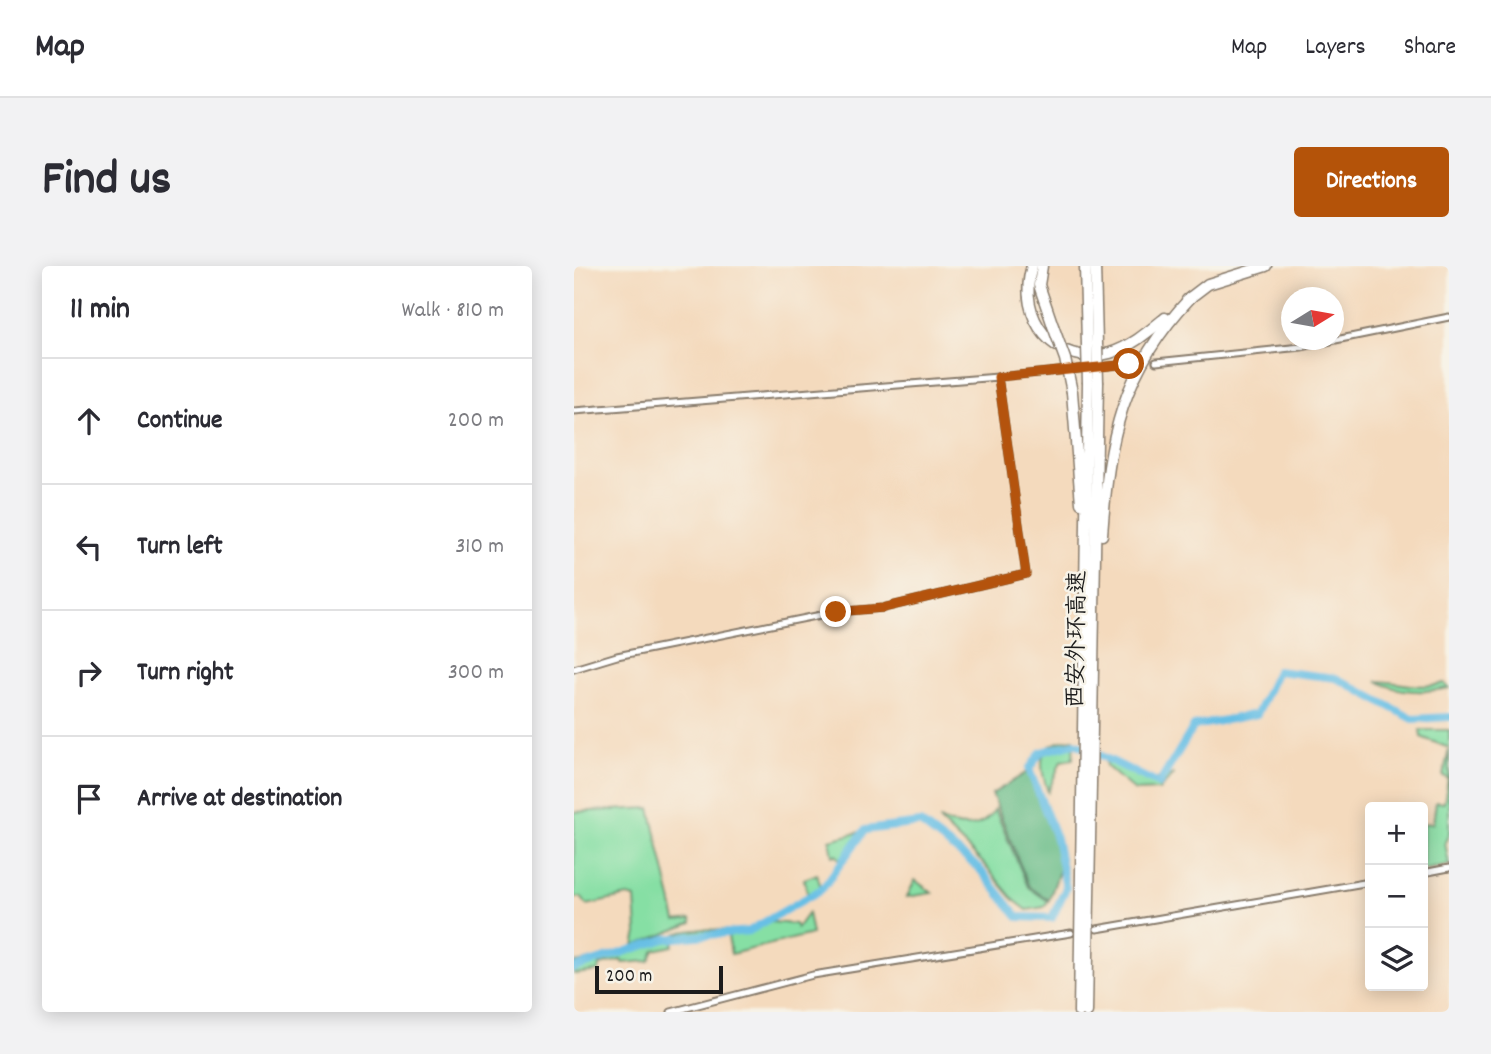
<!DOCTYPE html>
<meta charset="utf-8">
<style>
body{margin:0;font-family:Dekko,"LXGW WenKai TC",sans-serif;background:#f2f2f3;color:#2b2b33}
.controls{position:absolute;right:21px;bottom:21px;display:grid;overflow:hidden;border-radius:7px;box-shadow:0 4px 18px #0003}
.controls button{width:63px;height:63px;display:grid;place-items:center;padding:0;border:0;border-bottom:2px solid #e1e1e2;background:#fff;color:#2b2b33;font:35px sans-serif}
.compass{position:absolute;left:707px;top:21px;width:63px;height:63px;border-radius:50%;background:#fff;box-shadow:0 4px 18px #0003;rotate:79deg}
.scale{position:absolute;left:21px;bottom:18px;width:128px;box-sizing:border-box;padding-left:7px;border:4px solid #1c1c1c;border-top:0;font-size:19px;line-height:24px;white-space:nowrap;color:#1c1c1c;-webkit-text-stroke:5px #f7f3e8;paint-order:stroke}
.stop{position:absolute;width:21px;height:21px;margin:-16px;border:5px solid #b45309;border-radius:50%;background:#fff}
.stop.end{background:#b45309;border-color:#fff;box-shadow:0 2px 7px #0008}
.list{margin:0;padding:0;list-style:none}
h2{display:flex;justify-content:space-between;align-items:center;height:91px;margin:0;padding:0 28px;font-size:30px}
h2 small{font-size:23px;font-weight:400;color:#7c7c81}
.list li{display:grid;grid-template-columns:46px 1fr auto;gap:21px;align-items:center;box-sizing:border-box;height:126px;padding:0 28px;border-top:2px solid #e1e1e2}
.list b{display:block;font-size:26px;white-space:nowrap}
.list em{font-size:23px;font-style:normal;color:#7c7c81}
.icon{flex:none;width:38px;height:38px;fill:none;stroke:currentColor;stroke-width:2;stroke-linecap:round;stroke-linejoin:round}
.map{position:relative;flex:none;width:875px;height:746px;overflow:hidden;border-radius:7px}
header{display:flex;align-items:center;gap:42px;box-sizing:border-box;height:98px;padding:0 35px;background:#fff;border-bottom:2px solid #e1e1e2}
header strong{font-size:33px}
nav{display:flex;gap:38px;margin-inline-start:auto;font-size:24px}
.intro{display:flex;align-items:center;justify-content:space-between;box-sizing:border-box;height:168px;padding:0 42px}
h1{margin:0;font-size:49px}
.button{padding:18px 32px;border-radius:7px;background:#b45309;color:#fff;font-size:24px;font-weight:700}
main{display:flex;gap:42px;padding:0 42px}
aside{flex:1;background:#fff;border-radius:7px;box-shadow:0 4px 18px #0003}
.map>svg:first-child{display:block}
.green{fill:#86dfa4;stroke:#517e60;stroke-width:2}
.forest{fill:#6cbe8a;stroke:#446d53;stroke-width:2}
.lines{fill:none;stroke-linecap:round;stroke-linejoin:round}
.river{stroke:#68bfe5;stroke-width:8}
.street-tunnel{stroke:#c9b49d;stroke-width:5;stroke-dasharray:5 2.5;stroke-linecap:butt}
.street-casing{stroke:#887b6c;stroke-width:9}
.highway-casing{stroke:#887b6c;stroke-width:13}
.street{stroke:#fff;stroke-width:5}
.highway{stroke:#fff;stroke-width:10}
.highway-bridge-casing{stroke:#887b6c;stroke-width:13;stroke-linecap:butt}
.highway-bridge{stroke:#fff;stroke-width:10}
.route{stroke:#b45309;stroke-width:9}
.labels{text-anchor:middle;stroke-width:5;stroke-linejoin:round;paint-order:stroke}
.street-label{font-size:23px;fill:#1c1c1c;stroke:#f7f3e8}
</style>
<header>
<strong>Map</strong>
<nav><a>Map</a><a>Layers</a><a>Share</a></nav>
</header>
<div class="intro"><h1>Find us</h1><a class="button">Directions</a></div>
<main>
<aside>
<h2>11 min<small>Walk · 810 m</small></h2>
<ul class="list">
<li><svg class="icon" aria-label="ahead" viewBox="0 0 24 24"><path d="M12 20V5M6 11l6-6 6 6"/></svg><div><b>Continue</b></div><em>200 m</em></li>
<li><svg class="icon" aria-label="left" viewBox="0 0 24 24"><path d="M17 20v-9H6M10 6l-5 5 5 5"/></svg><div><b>Turn left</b></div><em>310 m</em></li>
<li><svg class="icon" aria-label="right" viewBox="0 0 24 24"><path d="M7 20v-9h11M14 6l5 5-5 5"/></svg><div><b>Turn right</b></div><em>300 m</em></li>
<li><svg class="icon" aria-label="arrive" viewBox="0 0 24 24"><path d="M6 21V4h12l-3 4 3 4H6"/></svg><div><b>Arrive at destination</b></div></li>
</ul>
</aside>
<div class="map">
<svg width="875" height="746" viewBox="0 0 875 746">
<rect width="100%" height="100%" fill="#f7f3e8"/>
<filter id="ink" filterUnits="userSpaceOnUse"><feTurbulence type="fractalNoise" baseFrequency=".0143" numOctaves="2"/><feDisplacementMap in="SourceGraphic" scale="14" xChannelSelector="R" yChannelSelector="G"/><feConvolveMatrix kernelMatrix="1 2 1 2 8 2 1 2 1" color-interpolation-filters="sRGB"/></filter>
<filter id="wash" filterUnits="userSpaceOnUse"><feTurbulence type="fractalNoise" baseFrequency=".00686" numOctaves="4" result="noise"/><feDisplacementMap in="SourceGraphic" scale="28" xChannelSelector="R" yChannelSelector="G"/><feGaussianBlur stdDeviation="1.57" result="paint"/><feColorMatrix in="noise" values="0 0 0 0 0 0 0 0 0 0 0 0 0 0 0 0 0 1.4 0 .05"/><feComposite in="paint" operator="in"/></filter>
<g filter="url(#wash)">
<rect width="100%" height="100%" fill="#f4dabd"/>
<g class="green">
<path d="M803,415C826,416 849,424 870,417L875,422C852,427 823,427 803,415Z"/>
<polygon points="846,464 875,464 875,482 847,471"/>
<path d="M500,473L499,493L487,495L474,526C464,497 462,476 500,473Z"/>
<polygon points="875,484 875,568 871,576 875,599 849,604 849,558 859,557 862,536 870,537 874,512 869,510"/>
<path d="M531,489C554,506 572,522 600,508L585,524L561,525L532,500Z"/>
<polygon points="76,542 102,655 117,653 118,657 60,680 63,667 61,632 54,630 13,639 7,631 0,632 0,546"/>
<path d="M421,543L454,621L474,635L470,641L453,644L440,634L409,597L365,554C386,562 408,565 421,543Z"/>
<polygon points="290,565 267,595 262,589 259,590 256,574"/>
<polygon points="243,608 247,622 235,633 230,613"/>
<polygon points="341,614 358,627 333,631"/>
<polygon points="234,647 238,668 157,688 154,670 115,669 100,674 99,680 80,684 75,695 49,697 47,694 26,699 25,705 0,708 0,697 52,688 108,666 129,663 171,666 197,656 221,658 223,662"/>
</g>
<polygon class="forest" points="458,503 465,533 489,594 475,634 455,621 418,528"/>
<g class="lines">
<polyline class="river" points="0,702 91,673 175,665 248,623 291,564 346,557 404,601 444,651 478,652 492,622 482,572 455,503 467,486 501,477 585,518 620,460 683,448 703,405 762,412 839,453 875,451"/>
</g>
</g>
<g filter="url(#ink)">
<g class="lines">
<polyline class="street-tunnel" points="555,98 582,96"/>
<g class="street-casing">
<g id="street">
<polyline points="582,96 727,81 875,51"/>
<polyline points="0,145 424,111"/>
<polyline points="0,403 43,390 262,346 309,342 452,308 424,111 555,98"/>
<polyline points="849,607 875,602"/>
<polyline points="523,663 796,616"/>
<polyline points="97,746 239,709 497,667"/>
</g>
</g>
<g class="highway-casing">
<g id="highway">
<path d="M458,0C442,51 481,103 536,87C558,80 574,66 591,52"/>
<polyline points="468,0 465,19 479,60"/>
<polyline points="613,34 634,18 692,0"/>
<polyline points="498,126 507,237"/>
<path d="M528,269C535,171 547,105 617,31"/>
<polyline points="505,746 514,117"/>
<polyline points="513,746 524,117"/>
</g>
</g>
<use href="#street" class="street"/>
<use href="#highway" class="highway"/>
<g class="highway-bridge-casing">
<g id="highway-bridge">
<polyline points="511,0 514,117"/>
<polyline points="521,0 524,117"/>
<polyline points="479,60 491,93 498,126"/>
</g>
</g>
<use href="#highway-bridge" class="highway-bridge"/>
</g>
</g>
<g class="lines" filter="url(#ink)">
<polyline class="route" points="262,346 309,342 452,308 424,111 555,98"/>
</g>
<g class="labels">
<g class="street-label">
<text transform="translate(501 373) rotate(-89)" y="8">西安外环高速</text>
</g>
</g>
</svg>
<div class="controls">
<button>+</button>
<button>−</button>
<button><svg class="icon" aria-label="layers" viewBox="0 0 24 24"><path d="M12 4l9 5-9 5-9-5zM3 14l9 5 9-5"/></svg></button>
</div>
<svg class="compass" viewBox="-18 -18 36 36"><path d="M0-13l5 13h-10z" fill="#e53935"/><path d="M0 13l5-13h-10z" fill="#7c7c81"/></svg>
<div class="scale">200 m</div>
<div class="stop" style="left:555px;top:98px"></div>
<div class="stop end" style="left:262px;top:346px"></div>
</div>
</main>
